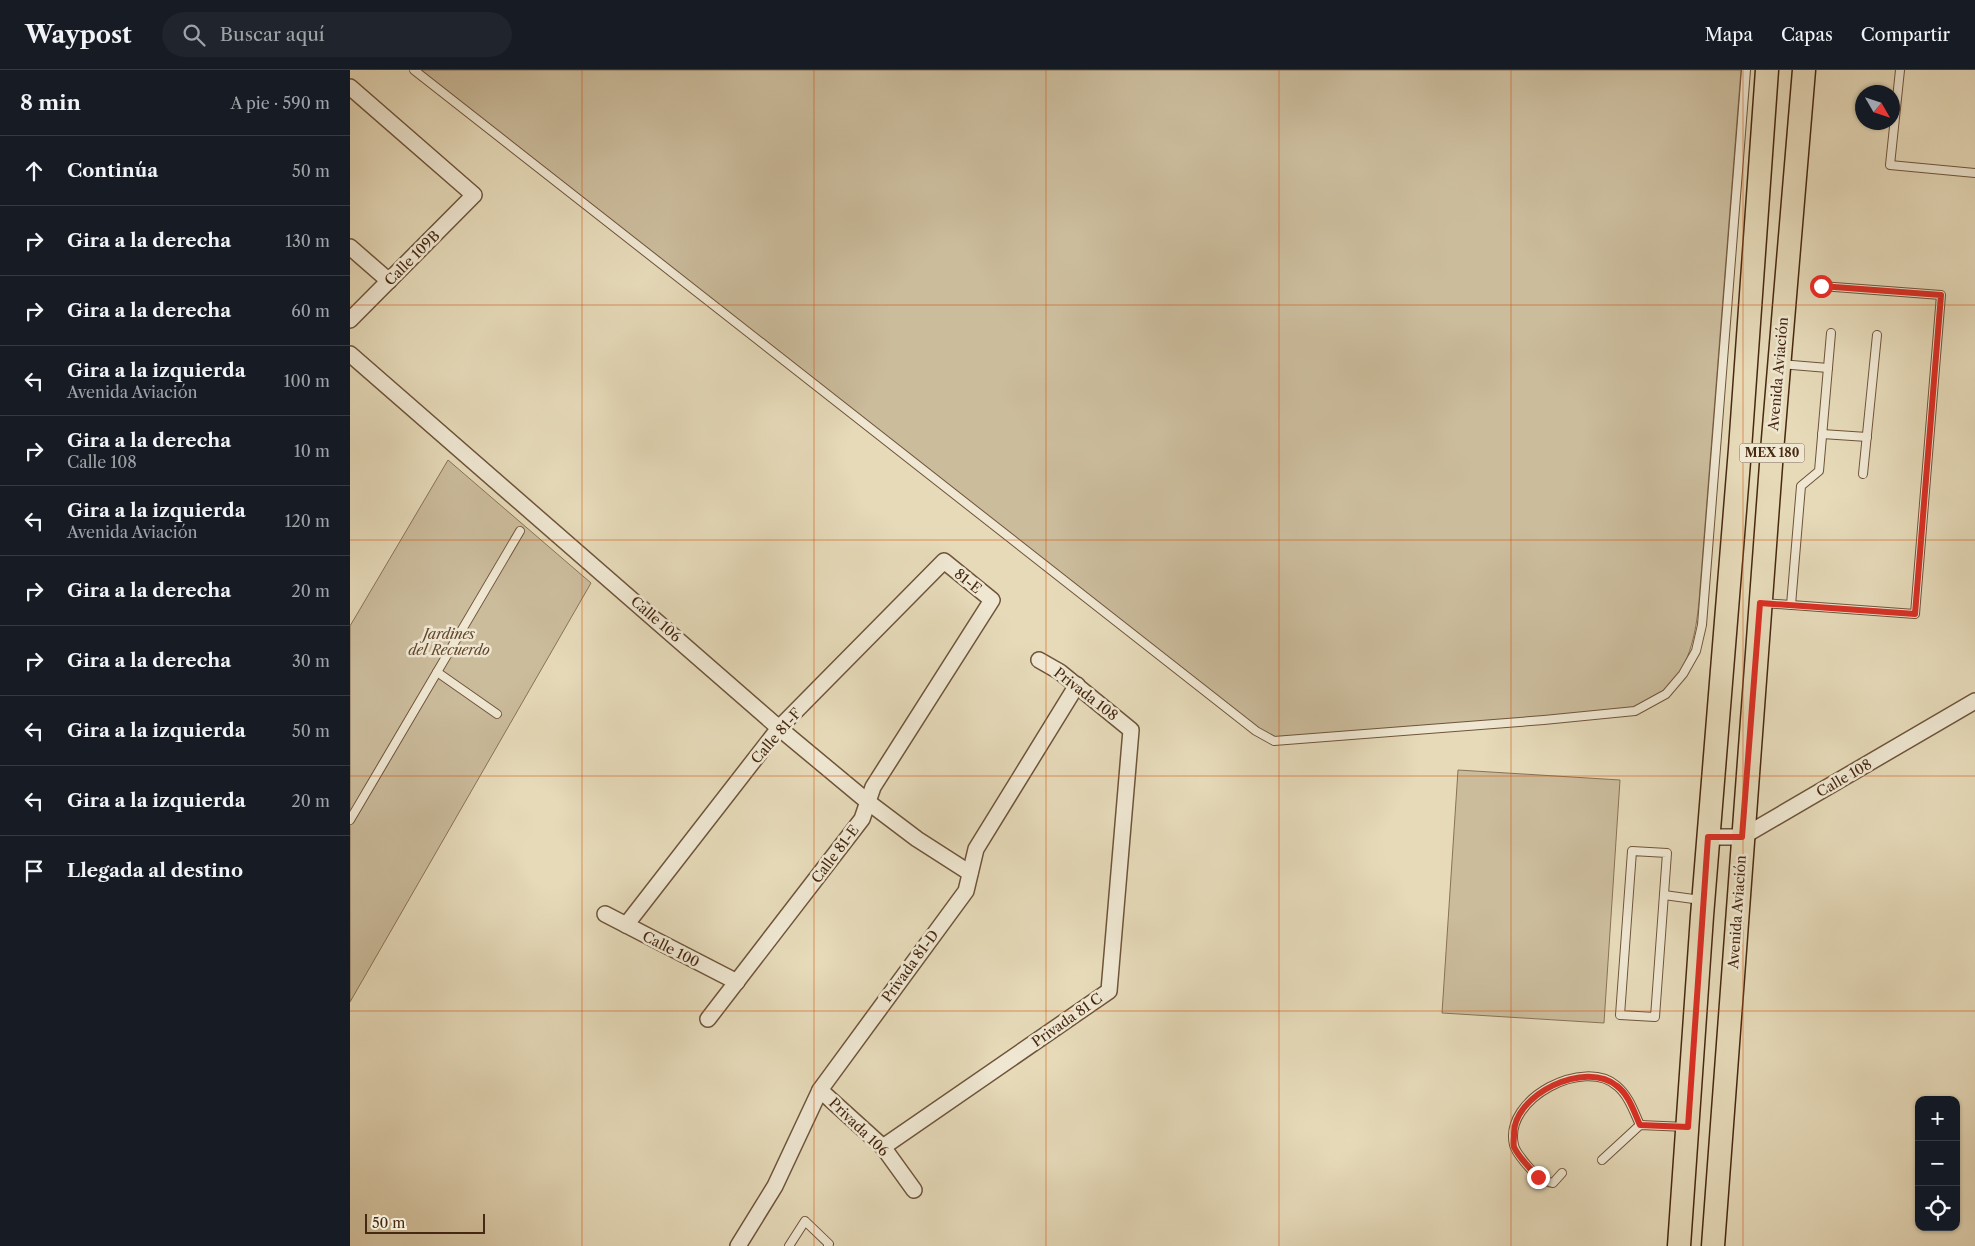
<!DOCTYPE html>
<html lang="es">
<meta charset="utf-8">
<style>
body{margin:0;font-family:"Libre Caslon Text",serif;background:#20242c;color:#f1f3f6}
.controls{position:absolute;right:15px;bottom:15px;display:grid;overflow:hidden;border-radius:10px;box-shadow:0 1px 4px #0004}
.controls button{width:45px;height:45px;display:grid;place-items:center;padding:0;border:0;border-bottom:1px solid #363941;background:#171b24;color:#f1f3f6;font:25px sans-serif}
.compass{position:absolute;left:1505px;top:15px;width:45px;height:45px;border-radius:50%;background:#171b24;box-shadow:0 1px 4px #0004;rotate:129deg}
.scale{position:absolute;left:15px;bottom:12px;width:120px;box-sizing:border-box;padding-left:5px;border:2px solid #472810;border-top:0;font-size:14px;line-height:18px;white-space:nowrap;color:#472810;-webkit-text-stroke:4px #efe7d2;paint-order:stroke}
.stop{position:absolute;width:15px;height:15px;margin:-11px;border:4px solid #d93025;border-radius:50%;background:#fff}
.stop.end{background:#d93025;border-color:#fff;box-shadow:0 1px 5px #0008}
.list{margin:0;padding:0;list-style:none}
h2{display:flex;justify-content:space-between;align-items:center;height:65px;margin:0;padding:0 20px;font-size:21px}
h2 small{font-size:16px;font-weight:400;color:#9ea1a6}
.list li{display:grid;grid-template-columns:32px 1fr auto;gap:15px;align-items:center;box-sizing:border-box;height:70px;padding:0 20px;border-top:1px solid #363941}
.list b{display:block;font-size:19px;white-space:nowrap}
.list p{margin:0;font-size:16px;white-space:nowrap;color:#9ea1a6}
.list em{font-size:16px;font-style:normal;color:#9ea1a6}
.icon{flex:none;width:28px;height:28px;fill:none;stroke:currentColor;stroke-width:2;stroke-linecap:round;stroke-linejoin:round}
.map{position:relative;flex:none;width:1625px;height:1176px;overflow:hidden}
header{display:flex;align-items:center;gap:30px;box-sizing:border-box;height:70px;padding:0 25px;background:#171b24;border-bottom:1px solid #363941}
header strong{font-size:24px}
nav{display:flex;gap:28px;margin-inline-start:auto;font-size:18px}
.search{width:350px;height:45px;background:#20242c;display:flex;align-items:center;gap:12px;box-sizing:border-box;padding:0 18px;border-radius:28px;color:#9ea1a6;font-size:19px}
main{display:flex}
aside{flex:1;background:#171b24}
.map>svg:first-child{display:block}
.green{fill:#cbbc9c;stroke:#897256}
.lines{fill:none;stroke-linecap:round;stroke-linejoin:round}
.lane-casing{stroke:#6f543a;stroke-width:10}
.street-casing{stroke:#6f543a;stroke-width:18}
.primary-casing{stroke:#472810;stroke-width:25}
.lane{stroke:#efe7d2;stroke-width:8}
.street{stroke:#efe7d2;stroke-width:15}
.primary{stroke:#e6dab9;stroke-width:22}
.route{stroke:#d93025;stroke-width:6}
.grid{fill:none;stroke:#d0520d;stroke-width:1;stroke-opacity:0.55}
.labels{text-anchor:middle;stroke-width:5;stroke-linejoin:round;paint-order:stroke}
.shield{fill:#efe7d2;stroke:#79614a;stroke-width:1}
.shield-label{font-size:12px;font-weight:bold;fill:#472810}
.street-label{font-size:14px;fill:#472810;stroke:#efe7d2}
.park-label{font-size:14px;font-style:italic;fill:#61462c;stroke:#efe7d2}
</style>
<header>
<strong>Waypost</strong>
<div class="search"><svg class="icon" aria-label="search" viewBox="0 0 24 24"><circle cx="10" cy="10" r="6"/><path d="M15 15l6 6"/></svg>Buscar aquí</div>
<nav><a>Mapa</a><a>Capas</a><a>Compartir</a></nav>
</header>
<main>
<aside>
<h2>8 min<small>A pie · 590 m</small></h2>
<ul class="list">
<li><svg class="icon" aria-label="ahead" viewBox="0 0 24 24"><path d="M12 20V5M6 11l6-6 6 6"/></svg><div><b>Continúa</b></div><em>50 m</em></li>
<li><svg class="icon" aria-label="right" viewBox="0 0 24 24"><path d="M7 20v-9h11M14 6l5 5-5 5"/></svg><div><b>Gira a la derecha</b></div><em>130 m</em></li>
<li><svg class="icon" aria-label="right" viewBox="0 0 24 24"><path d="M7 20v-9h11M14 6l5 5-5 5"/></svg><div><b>Gira a la derecha</b></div><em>60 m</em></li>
<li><svg class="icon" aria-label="left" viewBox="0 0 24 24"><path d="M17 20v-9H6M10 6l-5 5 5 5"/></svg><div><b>Gira a la izquierda</b><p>Avenida Aviación</p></div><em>100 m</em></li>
<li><svg class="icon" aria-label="right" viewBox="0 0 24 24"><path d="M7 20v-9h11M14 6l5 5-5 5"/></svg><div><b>Gira a la derecha</b><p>Calle 108</p></div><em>10 m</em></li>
<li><svg class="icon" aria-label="left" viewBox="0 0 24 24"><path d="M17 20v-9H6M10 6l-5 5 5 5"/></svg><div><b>Gira a la izquierda</b><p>Avenida Aviación</p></div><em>120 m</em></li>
<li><svg class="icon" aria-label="right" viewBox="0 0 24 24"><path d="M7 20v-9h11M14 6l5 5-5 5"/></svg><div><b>Gira a la derecha</b></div><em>20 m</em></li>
<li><svg class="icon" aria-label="right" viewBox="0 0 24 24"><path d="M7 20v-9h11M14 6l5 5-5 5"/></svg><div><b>Gira a la derecha</b></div><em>30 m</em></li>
<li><svg class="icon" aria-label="left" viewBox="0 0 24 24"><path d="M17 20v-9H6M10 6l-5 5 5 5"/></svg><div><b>Gira a la izquierda</b></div><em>50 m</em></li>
<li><svg class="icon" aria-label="left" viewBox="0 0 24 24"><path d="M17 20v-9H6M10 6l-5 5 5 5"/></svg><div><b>Gira a la izquierda</b></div><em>20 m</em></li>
<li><svg class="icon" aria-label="arrive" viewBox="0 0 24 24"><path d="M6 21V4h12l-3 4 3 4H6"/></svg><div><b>Llegada al destino</b></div></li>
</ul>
</aside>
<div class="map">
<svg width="1625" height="1176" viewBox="0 0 1625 1176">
<rect width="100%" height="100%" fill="#e6dab9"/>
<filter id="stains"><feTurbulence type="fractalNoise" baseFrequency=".004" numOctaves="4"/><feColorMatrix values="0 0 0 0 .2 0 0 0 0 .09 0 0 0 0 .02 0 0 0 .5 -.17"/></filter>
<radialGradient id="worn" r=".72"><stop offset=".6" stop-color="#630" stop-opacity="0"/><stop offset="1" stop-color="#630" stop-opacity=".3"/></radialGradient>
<g class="green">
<path d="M68,0H1391L1349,531C1346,564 1339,602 1311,623C1303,630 1293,634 1284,639L924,669L914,665Z"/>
<polygon points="98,390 241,513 0,932 0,556"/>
<polygon points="1108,700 1270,710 1254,953 1092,943"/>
</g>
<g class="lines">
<g class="lane-casing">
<g id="lane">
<polyline points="64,0 906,661 924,671 1194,650 1285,641 1316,624 1333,604 1346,581 1352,555 1396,0"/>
<polyline points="1550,0 1540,95 1625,103"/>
<polyline points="1430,294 1478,298"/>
<polyline points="1472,364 1517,367"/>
<polyline points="1513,404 1527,265"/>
<polyline points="1413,533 1565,544 1591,225 1471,216"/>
<polyline points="1441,535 1451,416 1469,401 1481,263"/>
<polyline points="87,602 147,644"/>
<polyline points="0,750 170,461"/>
<polygon points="1282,781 1317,783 1305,947 1270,945"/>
<polyline points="1314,825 1351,830"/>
<polyline points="1252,1090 1290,1055 1336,1057"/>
<path d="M1212,1103L1203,1113C1191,1111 1184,1103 1176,1094C1172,1089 1165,1081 1164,1075C1153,1028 1235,987 1267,1016C1279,1026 1284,1042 1290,1055"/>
<polyline points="439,1176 455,1151 479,1174 478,1176"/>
</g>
</g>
<g class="street-casing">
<g id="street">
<polyline points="0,17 124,125 0,250"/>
<polyline points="0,177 39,211"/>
<polyline points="0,284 429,658 518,732 567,769 620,803"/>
<polyline points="1359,767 1392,767 1625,631"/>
<polyline points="255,844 387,912"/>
<polyline points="276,855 429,658 594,491 642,530 523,717 512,749 358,949"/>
<polyline points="470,1020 533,1077 564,1120"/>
<polyline points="533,1077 759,921 781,660 710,602 689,590"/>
<polyline points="388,1176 425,1116 470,1020 616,821 626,779 727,615"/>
</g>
</g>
<g class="primary-casing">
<g id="primary">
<polyline points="1329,1176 1352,846 1390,379 1417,0"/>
<polyline points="1363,1176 1422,381 1454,0"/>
</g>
</g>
<use href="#lane" class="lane"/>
<use href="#street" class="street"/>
<use href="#primary" class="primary"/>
</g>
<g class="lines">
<path class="route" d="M1188,1107C1180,1098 1169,1088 1164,1077C1163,1073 1164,1069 1164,1065C1162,1025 1236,989 1267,1016C1279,1025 1284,1042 1290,1055L1338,1057L1358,767H1392L1410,533L1565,544L1591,225L1471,216"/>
</g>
<path class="grid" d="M232,0V1176M464,0V1176M696,0V1176M929,0V1176M1161,0V1176M1393,0V1176M0,235H1625M0,470H1625M0,706H1625M0,941H1625"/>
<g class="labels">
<rect class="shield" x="1389.5" y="373.5" width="65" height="19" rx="4"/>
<g class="shield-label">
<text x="1422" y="387">MEX 180</text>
</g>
<g class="street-label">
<text transform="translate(62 188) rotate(-45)" y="5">Calle 109B</text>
<text transform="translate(1428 304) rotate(-85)" y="5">Avenida Aviación</text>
<text transform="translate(618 511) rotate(39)" y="5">81-E</text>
<text transform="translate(306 549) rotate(41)" y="5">Calle 106</text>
<text transform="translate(736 624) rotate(38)" y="5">Privada 108</text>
<text transform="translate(426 666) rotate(-49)" y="5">Calle 81-F</text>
<text transform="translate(1494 708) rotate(-30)" y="5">Calle 108</text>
<text transform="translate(485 784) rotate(-53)" y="5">Calle 81-E</text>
<text transform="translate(1387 842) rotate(-86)" y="5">Avenida Aviación</text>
<text transform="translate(321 879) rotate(27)" y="5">Calle 100</text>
<text transform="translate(560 896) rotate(-54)" y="5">Privada 81-D</text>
<text transform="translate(717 950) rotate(-35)" y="5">Privada 81 C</text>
<text transform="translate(509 1057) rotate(44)" y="5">Privada 106</text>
</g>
<g class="park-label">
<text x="99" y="569">Jardines<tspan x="99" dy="16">del Recuerdo</tspan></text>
</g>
</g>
<rect width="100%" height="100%" filter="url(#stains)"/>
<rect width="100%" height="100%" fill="url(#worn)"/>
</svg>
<div class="controls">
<button>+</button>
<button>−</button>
<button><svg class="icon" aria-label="locate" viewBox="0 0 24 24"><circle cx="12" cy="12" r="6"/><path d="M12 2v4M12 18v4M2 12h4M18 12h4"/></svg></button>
</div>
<svg class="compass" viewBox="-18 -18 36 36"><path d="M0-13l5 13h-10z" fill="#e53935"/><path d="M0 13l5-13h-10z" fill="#9ea1a6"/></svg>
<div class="scale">50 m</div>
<div class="stop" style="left:1471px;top:216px"></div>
<div class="stop end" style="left:1188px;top:1107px"></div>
</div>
</main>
